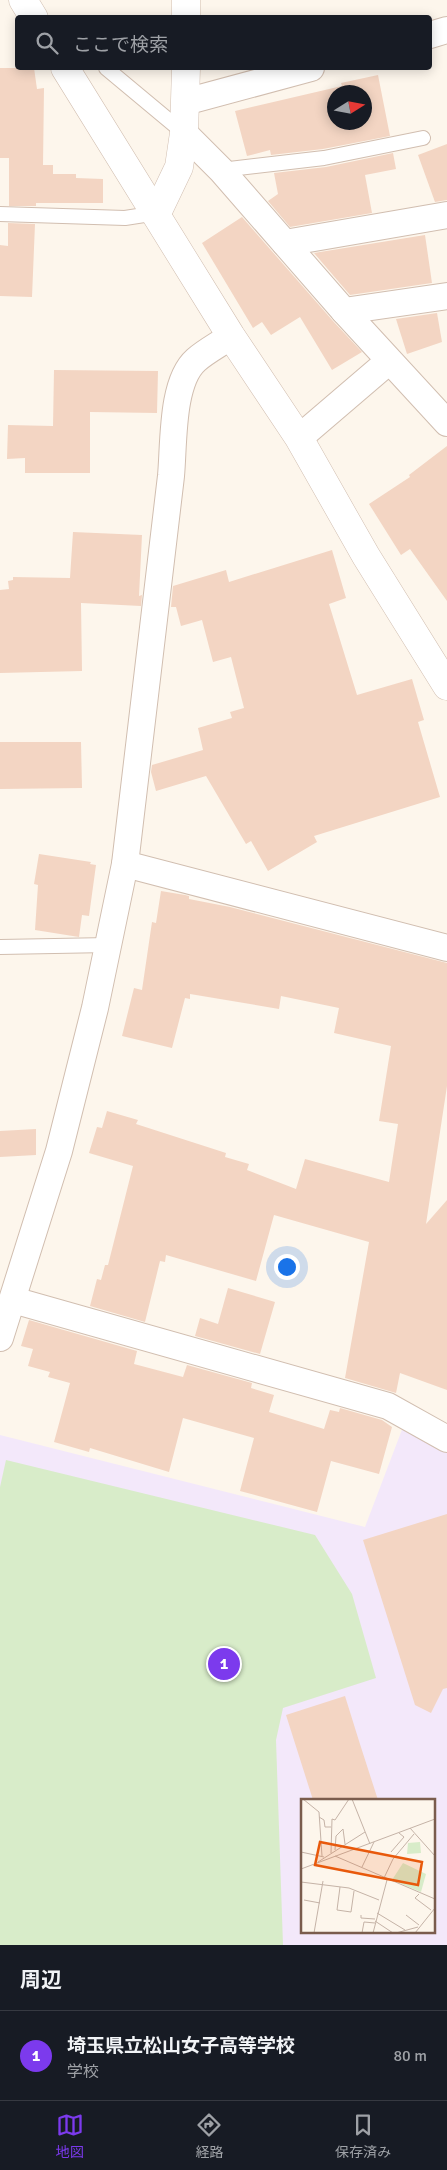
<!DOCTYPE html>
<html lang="ja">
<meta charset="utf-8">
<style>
body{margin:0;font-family:Signika,"Noto Sans JP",sans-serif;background:#20242c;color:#f1f3f6}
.compass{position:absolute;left:327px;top:85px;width:45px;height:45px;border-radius:50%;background:#171b24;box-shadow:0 2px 12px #0003;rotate:79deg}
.you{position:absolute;left:286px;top:1266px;width:18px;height:18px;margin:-12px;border:4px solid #fff;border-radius:50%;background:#1a73e8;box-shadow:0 0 0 8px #1a73e833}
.badge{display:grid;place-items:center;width:32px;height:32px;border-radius:50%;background:#7c3aed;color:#fff;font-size:16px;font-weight:700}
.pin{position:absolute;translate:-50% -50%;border:2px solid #fff;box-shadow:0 1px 5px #0006}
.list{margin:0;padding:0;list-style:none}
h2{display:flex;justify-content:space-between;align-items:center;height:65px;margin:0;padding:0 20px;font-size:21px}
h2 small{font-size:16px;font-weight:400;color:#9ea1a6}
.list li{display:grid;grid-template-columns:32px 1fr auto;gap:15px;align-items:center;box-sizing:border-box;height:90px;padding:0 20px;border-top:1px solid #363941}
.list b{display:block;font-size:19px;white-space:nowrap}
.list p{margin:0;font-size:16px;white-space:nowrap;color:#9ea1a6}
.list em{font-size:16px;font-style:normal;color:#9ea1a6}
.icon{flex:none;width:28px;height:28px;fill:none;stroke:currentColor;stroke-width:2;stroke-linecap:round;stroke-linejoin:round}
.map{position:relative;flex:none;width:447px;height:1945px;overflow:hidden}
.search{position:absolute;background:#171b24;box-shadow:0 2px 12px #0003;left:15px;right:15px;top:15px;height:55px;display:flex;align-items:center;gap:12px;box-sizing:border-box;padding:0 18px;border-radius:5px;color:#9ea1a6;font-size:19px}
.sheet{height:155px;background:#171b24}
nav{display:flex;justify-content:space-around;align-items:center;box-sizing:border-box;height:70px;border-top:1px solid #363941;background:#171b24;font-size:14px;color:#9ea1a6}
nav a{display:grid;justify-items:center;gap:2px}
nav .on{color:#7c3aed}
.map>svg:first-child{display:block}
.education{fill:#f3e8fa;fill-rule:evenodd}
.park{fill:#d8ecc9}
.building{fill:#f3d5c3;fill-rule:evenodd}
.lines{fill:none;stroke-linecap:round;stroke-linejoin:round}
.service-casing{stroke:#d1beb0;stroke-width:16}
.minor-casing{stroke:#d1beb0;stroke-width:28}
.tertiary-casing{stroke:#d1beb0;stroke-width:29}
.service{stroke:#fff;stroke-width:14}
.minor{stroke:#fff;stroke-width:26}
.tertiary{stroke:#fff;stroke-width:28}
.inset-road{fill:none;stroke:#c5b3a7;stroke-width:1}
.view{fill:#e8590c;fill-opacity:0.15;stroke:#e8590c;stroke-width:2.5}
.inset-edge{fill:none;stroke:#7a5c4d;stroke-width:2.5}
</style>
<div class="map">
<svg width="447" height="1945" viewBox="0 0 447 1945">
<rect width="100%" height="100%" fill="#fdf6ec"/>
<path class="education" d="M403,1427L447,1451V1945H0V1435L365,1527ZM302,1800H433V1931H302Z"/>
<polygon class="park" points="6,1460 315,1535 352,1594 376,1678 283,1708 276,1740 283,1945 0,1945 0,1487"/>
<g class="building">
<polygon points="0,68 34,68 37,89 44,88 43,165 53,165 53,174 76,174 76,178 103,179 103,203 36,203 36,206 9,206 9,158 0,158"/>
<path d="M378,75L390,136L323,149L271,155L270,150L247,156L235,111L342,86L341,83ZM334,92H364V122H334Z"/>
<polygon points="447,144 447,200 435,202 418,155"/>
<polygon points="393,153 396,169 365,175 372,213 290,227 268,201 278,194 274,173 326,167"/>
<polygon points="242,217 333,321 362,352 332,370 300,317 271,335 262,322 253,328 202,243"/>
<polygon points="8,223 35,224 32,297 0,296 0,245 8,246"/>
<polygon points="425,235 432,283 350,295 314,253"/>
<polygon points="437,313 442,342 407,354 396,319"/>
<polygon points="54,370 158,371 157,413 90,412 90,473 25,473 25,458 7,459 8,425 53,426"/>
<polygon points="447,446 447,601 410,549 401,555 369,504 410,477 409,475"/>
<polygon points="73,532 142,535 139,596 142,595 141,606 81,603 82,671 0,673 0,590 9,589 8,581 13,580 13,577 70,578"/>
<polygon points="332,550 346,598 329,604 357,695 412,679 424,720 418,722 440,797 314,836 317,842 268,871 251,841 246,844 206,776 156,791 151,772 152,765 203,750 198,728 232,718 230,712 244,708 231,657 213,662 202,620 181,626 176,607 171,607 173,586 226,570 229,582"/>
<polygon points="0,742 81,742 82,788 0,789"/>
<polygon points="39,854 91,862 90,864 96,865 89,916 82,915 79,937 35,930 38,885 34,884"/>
<polygon points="161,891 185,895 189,896 189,899 230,907 447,963 447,1086 426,1224 447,1200 447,1390 400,1373 396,1393 345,1378 369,1242 274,1215 256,1281 166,1255 165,1262 160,1261 145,1322 90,1306 97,1279 101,1280 105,1265 108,1265 133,1166 89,1153 97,1127 102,1128 107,1111 138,1120 136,1124 226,1153 225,1157 249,1164 247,1170 296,1189 305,1159 389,1182 398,1124 379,1121 391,1046 334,1033 339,1008 281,996 279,1009 190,994 190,999 185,998 172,1048 122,1036 134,988 142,990 152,922 156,923"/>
<polygon points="36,1129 36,1155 0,1157 0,1131"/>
<polygon points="228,1288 275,1302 260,1354 195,1336 200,1318 218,1324"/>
<polygon points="29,1320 137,1351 134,1364 183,1377 187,1365 252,1383 251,1388 274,1395 269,1412 324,1429 330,1410 339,1412 340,1408 382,1420 392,1427 379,1474 331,1461 317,1512 240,1491 254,1438 183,1418 169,1472 90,1448 89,1452 54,1442 70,1383 48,1377 50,1372 28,1366 33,1349 21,1346"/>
<polygon points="447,1514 447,1688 443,1689 431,1713 415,1705 363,1540"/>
<polygon points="345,1696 359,1741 378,1800 313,1800 286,1715"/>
</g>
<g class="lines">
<g class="service-casing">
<g id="service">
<polyline points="106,68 184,133"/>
<polyline points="221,170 324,158 423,138"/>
<polyline points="0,214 125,218 157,213"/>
<polyline points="0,947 109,945"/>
</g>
</g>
<g class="minor-casing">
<g id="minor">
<polyline points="430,35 447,30"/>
<polyline points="185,102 311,68"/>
<polyline points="184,133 221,170 344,311 447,423"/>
<polyline points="285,243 447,215"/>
<polyline points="344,311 447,296"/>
<polyline points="299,438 389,361"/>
<polyline points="125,864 447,948"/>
<polyline points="13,1300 388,1406 447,1439"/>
<path d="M0,1338L59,1151L95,1008L125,864L171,476C174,444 171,382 196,360C206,351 220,344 231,336"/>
</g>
</g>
<g class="tertiary-casing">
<g id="tertiary">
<polyline points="23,0 34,18"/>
<polyline points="186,18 186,0"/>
<polyline points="65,68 231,336 299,438 366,556 447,686"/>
<polyline points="157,213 179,167 184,133 186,68"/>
</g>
</g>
<use href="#service" class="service"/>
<use href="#minor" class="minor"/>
<use href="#tertiary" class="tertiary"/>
</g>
<g transform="translate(301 1799)">
<rect width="134" height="134" fill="#fdf6ec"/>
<path d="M119,43L120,54L106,55L107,44ZM102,64L125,75L120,93L91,81Z" fill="#d8ecc9"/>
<path class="inset-road" d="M2,0L18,13L21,57M51,0L69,45M18,18L23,21L24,28H30M109,29L134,57M34,51L35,37L42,30L44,45M0,53L23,58M90,53L103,38L98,34M30,54L31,20L34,21L48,0M34,57L134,100M17,63L64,33M61,68L73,43M0,70L134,20M83,79L92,60L113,35M0,83L48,89L78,101M39,88L36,111L50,113L53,92M118,95L114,99L130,111M3,101L19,104M76,114L104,131M60,116V119L74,120M105,116L118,126M74,122L92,134M13,134L22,82M61,134L63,123L74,124M72,134L86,81M95,134L117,128M114,134L134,109"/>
<path class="view" d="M19,43L121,63L117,86L14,66Z"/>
<rect width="134" height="134" class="inset-edge"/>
</g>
</svg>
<svg class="compass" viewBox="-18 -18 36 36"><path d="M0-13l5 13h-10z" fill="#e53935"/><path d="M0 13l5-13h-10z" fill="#9ea1a6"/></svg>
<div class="you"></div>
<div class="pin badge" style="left:224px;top:1664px">1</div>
<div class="search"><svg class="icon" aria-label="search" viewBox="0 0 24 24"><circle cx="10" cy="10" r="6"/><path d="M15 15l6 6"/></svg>ここで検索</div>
</div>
<section class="sheet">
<h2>周辺<small></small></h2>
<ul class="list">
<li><span class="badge">1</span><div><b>埼玉県立松山女子高等学校</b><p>学校</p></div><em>80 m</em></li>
</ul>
</section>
<nav>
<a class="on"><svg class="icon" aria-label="map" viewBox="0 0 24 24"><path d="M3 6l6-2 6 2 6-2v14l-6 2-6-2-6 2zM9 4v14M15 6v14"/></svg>地図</a>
<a><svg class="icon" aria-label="directions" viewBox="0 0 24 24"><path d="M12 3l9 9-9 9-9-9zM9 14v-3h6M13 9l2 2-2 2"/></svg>経路</a>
<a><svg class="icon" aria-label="saved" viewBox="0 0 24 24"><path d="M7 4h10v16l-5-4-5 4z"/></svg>保存済み</a>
</nav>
